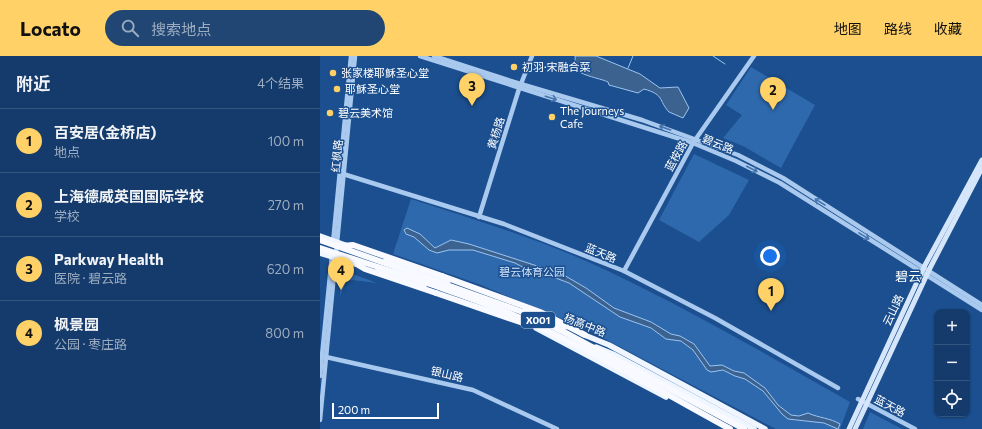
<!DOCTYPE html>
<html lang="zh">
<meta charset="utf-8">
<style>
body{margin:0;font-family:Commissioner,"Noto Sans SC",sans-serif;background:#214673;color:#f1f3f6}
.controls{position:absolute;right:12px;bottom:12px;display:grid;overflow:hidden;border-radius:8px;box-shadow:0 1px 3px #0004}
.controls button{width:36px;height:36px;display:grid;place-items:center;padding:0;border:0;border-bottom:1px solid #33557e;background:#143b6b;color:#f1f3f6;font:20px sans-serif}
.scale{position:absolute;left:12px;bottom:10px;width:107px;box-sizing:border-box;padding-left:4px;border:2px solid #fff;border-top:0;font-size:11px;line-height:14px;white-space:nowrap;color:#fff;-webkit-text-stroke:3px #1b4f8f;paint-order:stroke}
.you{position:absolute;left:450px;top:200px;width:14px;height:14px;margin:-10px;border:3px solid #fff;border-radius:50%;background:#1a73e8;box-shadow:0 0 0 6px #1a73e833}
.badge{display:grid;place-items:center;width:26px;height:26px;border-radius:50%;background:#ffd166;color:#111;font-size:13px;font-weight:700}
.pin{position:absolute;translate:-50% -33px;filter:drop-shadow(0 1px 2px #0008)}
.pin::after{content:'';position:absolute;top:21px;width:14px;height:12px;background:inherit;clip-path:polygon(0 0,100% 0,50% 100%)}
.list{margin:0;padding:0;list-style:none}
h2{display:flex;justify-content:space-between;align-items:center;height:52px;margin:0;padding:0 16px;font-size:17px}
h2 small{font-size:13px;font-weight:400;color:#9dadc1}
.list li{display:grid;grid-template-columns:26px 1fr auto;gap:12px;align-items:center;box-sizing:border-box;height:64px;padding:0 16px;border-top:1px solid #33557e}
.list b{display:block;font-size:15px;white-space:nowrap}
.list p{margin:0;font-size:13px;white-space:nowrap;color:#9dadc1}
.list em{font-size:13px;font-style:normal;color:#9dadc1}
.icon{flex:none;width:22px;height:22px;fill:none;stroke:currentColor;stroke-width:2;stroke-linecap:round;stroke-linejoin:round}
.map{position:relative;flex:none;width:662px;height:373px;overflow:hidden}
header{display:flex;align-items:center;gap:24px;box-sizing:border-box;height:56px;padding:0 20px;background:#ffd166;color:#111}
header strong{font-size:19px}
nav{display:flex;gap:22px;margin-inline-start:auto;font-size:14px}
.search{width:280px;height:36px;background:#214673;display:flex;align-items:center;gap:10px;box-sizing:border-box;padding:0 14px;border-radius:22px;color:#9dadc1;font-size:15px}
main{display:flex}
aside{flex:1;background:#143b6b}
.map>svg:first-child{display:block}
.green{fill:#2e69ad}
.water{fill:#3c6290;stroke:#9cc4f0}
.lines{fill:none;stroke-linecap:round;stroke-linejoin:round}
.stream{stroke:#9cc4f0;stroke-width:1}
.tertiary{stroke:#a9c9ee;stroke-width:4.5}
.secondary{stroke:#d6e6fa;stroke-width:5}
.primary{stroke:#f0f6ff;stroke-width:5.5}
.trunk{stroke:#f8faff;stroke-width:6}
.trunk-bridge{stroke:#f8faff;stroke-width:6}
.oneway{stroke:#4674ac}
.poi-dot{fill:#ffd166;stroke:#1b4f8f;stroke-width:1.5}
.labels{text-anchor:middle;stroke-width:3;stroke-linejoin:round;paint-order:stroke}
.shield{fill:#1b4f8f;stroke:#bbcadd;stroke-width:1}
.shield-label{font-size:10px;font-weight:bold;fill:#fff}
.poi-label{font-size:11px;fill:#fff;stroke:#1b4f8f;text-anchor:start}
.street-label{font-size:11px;fill:#fff;stroke:#1b4f8f}
.park-label{font-size:11px;fill:#cfe3fa;stroke:#1b4f8f}
.quarter-label{font-size:13px;fill:#fff;stroke:#1b4f8f}
</style>
<header>
<strong>Locato</strong>
<div class="search"><svg class="icon" aria-label="search" viewBox="0 0 24 24"><circle cx="10" cy="10" r="6"/><path d="M15 15l6 6"/></svg>搜索地点</div>
<nav><a>地图</a><a>路线</a><a>收藏</a></nav>
</header>
<main>
<aside>
<h2>附近<small>4个结果</small></h2>
<ul class="list">
<li><span class="badge">1</span><div><b>百安居(金桥店)</b><p>地点</p></div><em>100 m</em></li>
<li><span class="badge">2</span><div><b>上海德威英国国际学校</b><p>学校</p></div><em>270 m</em></li>
<li><span class="badge">3</span><div><b>Parkway Health</b><p>医院 · 碧云路</p></div><em>620 m</em></li>
<li><span class="badge">4</span><div><b>枫景园</b><p>公园 · 枣庄路</p></div><em>800 m</em></li>
</ul>
</aside>
<div class="map">
<svg width="662" height="373" viewBox="0 0 662 373">
<rect width="100%" height="100%" fill="#1b4f8f"/>
<g class="green">
<polygon points="431,11 495,49 461,112 423,90 403,82 422,59 406,49"/>
<polygon points="374,98 429,124 409,159 379,186 339,164"/>
<path d="M91,143C158,165 226,185 290,216C372,255 451,301 530,346L520,373H456L268,274L161,229L73,198Z"/>
<polygon points="30,217 57,227 33,224 26,226 20,240 21,220"/>
<polygon points="550,356 582,373 543,373"/>
</g>
<g class="water">
<path d="M255,0H276L320,18L340,32L358,31L369,52L363,62L349,56C338,44 345,39 324,33L318,37L289,29L288,26C280,22 256,19 254,10C254,7 256,3 255,0Z"/>
<path d="M87,172L100,178L115,192L131,184L149,188L242,218L266,232L294,252L331,266L351,278L360,280L374,288L390,310L402,309L414,315L424,317L445,332L458,349L471,359L479,360L488,357C499,362 510,362 520,368L518,373L504,367L468,363L462,358L443,335L425,323L415,320L403,314L391,316L387,314L373,294L361,285L346,283L331,272L300,261L249,227L233,221L216,218L195,207L153,194H129L117,197L109,194L94,181L86,178L84,174Z"/>
</g>
<g class="lines">
<g class="stream">
<polyline points="393,0 405,8"/>
<polyline points="308,12 313,0"/>
</g>
<g class="tertiary">
<polyline points="100,0 373,87 416,105 460,127 662,254"/>
<polyline points="114,0 194,26 322,64 418,99 463,122 662,249"/>
<polyline points="20,117 184,168 304,215 395,262 518,332"/>
<polyline points="159,161 199,33 212,0"/>
<polyline points="13,187 31,0"/>
<polyline points="304,215 373,87 434,0"/>
<polyline points="6,301 153,334 237,373"/>
<polyline points="0,320 12,199"/>
<polyline points="538,343 595,373"/>
<polyline points="0,364 35,0"/>
</g>
<g class="secondary">
<polyline points="529,373 604,211 662,104"/>
<polyline points="535,373 610,212 662,112"/>
</g>
<g class="primary">
<polyline points="0,180 28,190"/>
<polyline points="0,197 36,208"/>
<polyline points="66,204 128,225"/>
<polyline points="58,214 104,230"/>
<polyline points="205,253 245,271"/>
<polyline points="216,272 346,341"/>
<polyline points="262,278 289,289 445,373"/>
<polyline points="276,291 293,298 434,373"/>
</g>
<g class="trunk">
<polyline points="122,220 220,256 265,279"/>
<polyline points="116,237 203,267"/>
</g>
<g class="trunk-bridge">
<polyline points="0,184 200,255 244,276 424,373"/>
<polyline points="22,190 33,189 122,220"/>
<path d="M0,192C66,214 134,234 198,261C271,293 340,335 410,373"/>
<polyline points="33,206 45,213 116,237"/>
</g>
</g>
<defs><path id="oneway-shaft" d="M-6 0H5M1.5-3L5.5 0L1.5 3" fill="none" stroke-width="1.6" stroke-linecap="round" stroke-linejoin="round"/></defs>
<g class="oneway">
<use href="#oneway-shaft" transform="translate(231 42) rotate(18)"/>
<use href="#oneway-shaft" transform="translate(345 72) rotate(-161)"/>
<use href="#oneway-shaft" transform="translate(432 113) rotate(27)"/>
<use href="#oneway-shaft" transform="translate(500 146) rotate(-148)"/>
<use href="#oneway-shaft" transform="translate(544 180) rotate(32)"/>
</g>
<g class="poi-dot">
<circle cx="194" cy="11" r="4"/>
<circle cx="13" cy="17" r="4"/>
<circle cx="17" cy="33" r="4"/>
<circle cx="10" cy="57" r="4"/>
<circle cx="232" cy="61" r="4"/>
</g>
<g class="labels">
<rect class="shield" x="201" y="256" width="34" height="16" rx="3"/>
<g class="shield-label">
<text x="218" y="268">X001</text>
</g>
<g class="poi-label">
<text x="202" y="15">初羽·宋融合菜</text>
<text x="21" y="21">张家楼耶稣圣心堂</text>
<text x="25" y="37">耶稣圣心堂</text>
<text x="240" y="59">The Journeys<tspan x="240" dy="13">Cafe</tspan></text>
<text x="18" y="61">碧云美术馆</text>
</g>
<g class="street-label">
<text transform="translate(176 77) rotate(-73)" y="4">黄杨路</text>
<text transform="translate(398 88) rotate(22)" y="4">碧云路</text>
<text transform="translate(17 100) rotate(-85)" y="4">红枫路</text>
<text transform="translate(356 100) rotate(-61)" y="4">蓝桉路</text>
<text transform="translate(281 197) rotate(22)" y="4">蓝天路</text>
<text transform="translate(573 254) rotate(-65)" y="4">云山路</text>
<text transform="translate(265 269) rotate(22)" y="4">杨高中路</text>
<text transform="translate(127 318) rotate(13)" y="4">银山路</text>
<text transform="translate(570 350) rotate(28)" y="4">蓝天路</text>
</g>
<g class="park-label">
<text x="212" y="220">碧云体育公园</text>
</g>
<g class="quarter-label">
<text x="588" y="225">碧云</text>
</g>
</g>
</svg>
<div class="controls">
<button>+</button>
<button>−</button>
<button><svg class="icon" aria-label="locate" viewBox="0 0 24 24"><circle cx="12" cy="12" r="6"/><path d="M12 2v4M12 18v4M2 12h4M18 12h4"/></svg></button>
</div>
<div class="scale">200 m</div>
<div class="you"></div>
<div class="pin badge" style="left:451px;top:255px">1</div>
<div class="pin badge" style="left:453px;top:54px">2</div>
<div class="pin badge" style="left:152px;top:50px">3</div>
<div class="pin badge" style="left:21px;top:234px">4</div>
</div>
</main>
